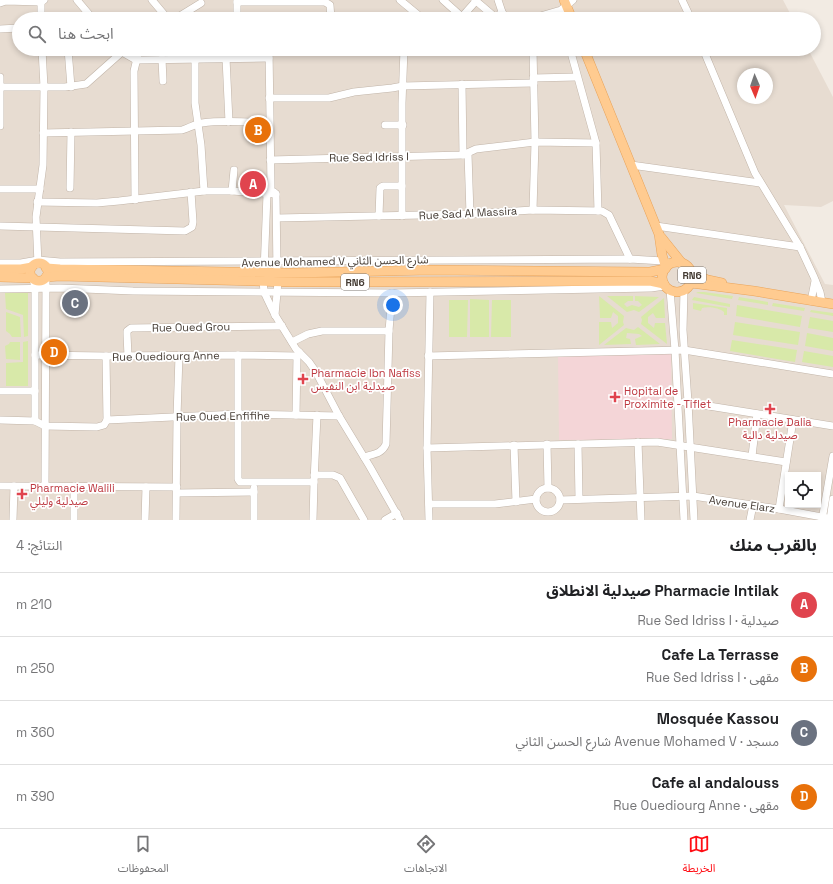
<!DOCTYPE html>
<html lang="ar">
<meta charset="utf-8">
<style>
body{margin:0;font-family:"Space Grotesk","Noto Sans Arabic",sans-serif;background:#f2f2f2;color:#202124;direction:rtl}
.controls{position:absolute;right:12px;bottom:12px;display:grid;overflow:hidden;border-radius:0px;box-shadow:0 2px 6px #0003}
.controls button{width:36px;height:36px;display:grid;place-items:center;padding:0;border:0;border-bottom:1px solid #e0e0e0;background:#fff;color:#202124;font:20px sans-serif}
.compass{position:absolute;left:737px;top:68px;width:36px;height:36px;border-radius:50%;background:#fff;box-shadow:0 2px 6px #0003;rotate:178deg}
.you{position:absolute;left:393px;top:305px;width:14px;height:14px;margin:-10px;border:3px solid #fff;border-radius:50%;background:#1a73e8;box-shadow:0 0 0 6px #1a73e833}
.badge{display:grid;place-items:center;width:26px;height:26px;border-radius:50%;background:#ff0e15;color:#fff;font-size:13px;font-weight:700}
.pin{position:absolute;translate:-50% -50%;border:2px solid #fff;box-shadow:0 1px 4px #0006}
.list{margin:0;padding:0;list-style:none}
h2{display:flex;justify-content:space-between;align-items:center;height:52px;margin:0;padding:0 16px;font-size:17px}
h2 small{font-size:13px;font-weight:400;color:#757577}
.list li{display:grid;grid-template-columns:26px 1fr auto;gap:12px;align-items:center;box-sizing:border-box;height:64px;padding:0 16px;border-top:1px solid #e0e0e0}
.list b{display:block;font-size:15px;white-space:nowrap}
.list p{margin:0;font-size:13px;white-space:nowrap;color:#757577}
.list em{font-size:13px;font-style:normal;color:#757577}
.icon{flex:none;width:22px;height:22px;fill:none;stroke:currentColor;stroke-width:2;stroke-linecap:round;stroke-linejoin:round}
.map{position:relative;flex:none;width:833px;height:520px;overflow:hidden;direction:ltr}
.search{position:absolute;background:#fff;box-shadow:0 2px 6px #0003;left:12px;right:12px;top:12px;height:44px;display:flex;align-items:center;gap:10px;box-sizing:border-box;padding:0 14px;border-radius:22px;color:#757577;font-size:15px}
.sheet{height:308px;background:#fff}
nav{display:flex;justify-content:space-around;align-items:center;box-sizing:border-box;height:56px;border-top:1px solid #e0e0e0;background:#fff;font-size:11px;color:#757577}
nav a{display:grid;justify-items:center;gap:2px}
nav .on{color:#ff0e15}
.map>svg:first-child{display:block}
.residential{fill:#e7dcd1;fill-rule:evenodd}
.medical{fill:#f4d5d7}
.green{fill:#d8e9a9}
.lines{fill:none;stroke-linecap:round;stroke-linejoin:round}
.minor-casing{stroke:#c1b4a8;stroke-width:8}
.major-casing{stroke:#e9a45b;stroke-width:10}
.minor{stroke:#fff;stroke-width:7}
.major{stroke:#ffcb90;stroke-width:9}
.health-dot{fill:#e0444e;stroke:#fff;stroke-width:1.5}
.labels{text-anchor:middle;stroke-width:3.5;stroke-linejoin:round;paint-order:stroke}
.shield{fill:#fff;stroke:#7c7670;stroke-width:1}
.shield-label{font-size:10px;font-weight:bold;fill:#443b33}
.street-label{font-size:11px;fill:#443b33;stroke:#fff}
.health-label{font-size:11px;fill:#be3a42;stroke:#fff;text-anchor:start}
</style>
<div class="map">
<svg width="833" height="520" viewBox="0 0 833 520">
<rect width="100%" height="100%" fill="#f2ebe3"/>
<path class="residential" d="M0,0H783L793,19H19V49H808L833,97V201L821,207L784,205L825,284L833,285V520H0ZM743,74H767V98H743ZM788,475H818V505H788Z"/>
<polygon class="medical" points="671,354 672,439 559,440 558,355"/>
<g class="green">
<polygon points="698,292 704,292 733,296 732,299 696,293"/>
<polygon points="5,293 28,293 28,336 24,337 23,315 6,309"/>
<polygon points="599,296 624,316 623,322 624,325 599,345 599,322 611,322 612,328 618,323 618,316 613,312 611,318 600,318"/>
<polygon points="607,296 633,296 633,301 628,301 624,304 627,307 632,305 639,307 642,305 638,301 635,301 635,296 659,297 639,312 634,310 627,312"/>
<polygon points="694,297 730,304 730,307 692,300"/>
<polygon points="739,297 768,302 768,305 738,300"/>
<polygon points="664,298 665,318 656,318 653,313 648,317 648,323 654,328 655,323 665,323 667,344 641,324 642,320 641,317"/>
<polygon points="470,299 489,300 489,337 470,337"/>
<polygon points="449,300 468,300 467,337 449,337"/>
<polygon points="492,300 511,300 511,337 491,337"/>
<path d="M693,303L727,308V315H724V312C720,308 708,306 702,308L701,311L693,309Z"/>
<polygon points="773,303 805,308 804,311 772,306"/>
<polygon points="737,305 802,316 800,327 736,316"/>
<polygon points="811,310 833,313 833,316 810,312"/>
<polygon points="6,312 20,317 21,337 12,337 10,334 6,331"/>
<polygon points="810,317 833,321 833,332 808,328"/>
<polygon points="735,322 800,332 798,345 733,335"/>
<polygon points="638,327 660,344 636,345 635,339 642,336 639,334 627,333 626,338 630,339 631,344 604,345 626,328 634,330"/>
<polygon points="807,333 833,338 833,351 805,346"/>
<polygon points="732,340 797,350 795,362 730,351"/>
<polygon points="28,341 28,386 6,386 6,363 23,362 23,342"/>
<polygon points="10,342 20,342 20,360 6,359 5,346 9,344"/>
<polygon points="804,351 833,356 833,367 802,362"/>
</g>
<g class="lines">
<g class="minor-casing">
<g id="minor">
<polyline points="77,0 93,19"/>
<polyline points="152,0 168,19"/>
<polyline points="237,0 237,19"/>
<polyline points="400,0 423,19"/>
<polyline points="443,0 462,17"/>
<polyline points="475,0 496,18"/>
<polyline points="682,0 691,19"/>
<polyline points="237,2 325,2 330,5 331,19"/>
<polyline points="0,3 6,1 41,2 44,0"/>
<polyline points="502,12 506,19"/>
<polyline points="41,19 41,2"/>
<polyline points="175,19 201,3"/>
<polyline points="460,19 476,1"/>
<polyline points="495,19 502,12 498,0"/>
<polyline points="530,19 561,10 573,0"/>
<polyline points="0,29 19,28"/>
<polyline points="68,49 71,87"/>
<polyline points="183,49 184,50"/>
<polyline points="238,49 238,58"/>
<polyline points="465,49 469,50 472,49"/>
<polyline points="533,49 535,142 533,210"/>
<polyline points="570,49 596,143 598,211"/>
<polyline points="703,49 755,173 800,247 814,277 820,292 822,302"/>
<polyline points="226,58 229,122"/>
<polyline points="162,59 163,81"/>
<polyline points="195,59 195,103 201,145 204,191"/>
<polyline points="0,77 0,126"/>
<polyline points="533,78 577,77"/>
<polyline points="462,84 463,155"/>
<polyline points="0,87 65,87 86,84 122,52 136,60 269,58"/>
<polyline points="269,98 329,98 354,92 392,88 403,86 534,83"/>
<polyline points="385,125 403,125"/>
<path d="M43,133L182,130C189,128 195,124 202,123C224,120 247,122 269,123"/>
<polyline points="468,154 470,214"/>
<polyline points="270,160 463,155 476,149 535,142 596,143"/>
<polyline points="631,165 760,183"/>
<polyline points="70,188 71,132"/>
<polyline points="0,189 40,189"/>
<polyline points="232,191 234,170"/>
<polyline points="274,192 276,194 277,272"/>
<polyline points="135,200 134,71 138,54 141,49"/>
<polyline points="37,202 97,203 119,201 204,191 232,191 276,194"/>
<polyline points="379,216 380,188 383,186 402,186"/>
<polyline points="402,216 402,103 404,49"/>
<polyline points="277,218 470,214 533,210 602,211 609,215 630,259"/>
<polyline points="0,226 185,231 192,227 193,222 191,192"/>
<polyline points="656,226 800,247"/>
<polyline points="0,263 21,263 38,260 60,262 630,259 663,261 670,264"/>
<polyline points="38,264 36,217 43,165 44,87 42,49"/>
<polyline points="264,272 267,194 271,187 269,49"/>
<polyline points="33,278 35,289 35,421"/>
<polyline points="263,281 264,292 275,315 296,349 309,362 316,372 339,416 370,467 400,520"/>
<polyline points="0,289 60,288 133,291 392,293 651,288 665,286"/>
<polyline points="670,290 675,350 684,520"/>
<polyline points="684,290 683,330 688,402 694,520"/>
<polyline points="811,301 815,281"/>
<polyline points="275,315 278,282"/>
<polyline points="292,342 308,334 322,331 389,331"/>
<polyline points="35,355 106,356 238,355 297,356"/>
<polyline points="238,355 238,479 240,482 314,482"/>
<polyline points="128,356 127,334 127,331 131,328 282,326"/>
<polyline points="428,356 684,350 833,374"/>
<polyline points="0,391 35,391"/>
<polyline points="684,402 833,426"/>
<polyline points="296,415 297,356 299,352"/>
<polyline points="0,420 35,421 45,426 97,427 104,425 107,420 106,356"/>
<polyline points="107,420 238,414 339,416"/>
<polyline points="638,442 641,520"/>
<polyline points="547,444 548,488"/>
<polyline points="578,444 579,499"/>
<polyline points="514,445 516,502"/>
<polyline points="427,448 657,442 786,462"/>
<polyline points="752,456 757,414"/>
<path d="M364,457C373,454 382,454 386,444L389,331L392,293"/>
<polyline points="314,475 333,475 340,478 364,520"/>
<polyline points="0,486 177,487"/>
<polyline points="45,486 46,278"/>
<circle cx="548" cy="500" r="12"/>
<polyline points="177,493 254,492"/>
<polyline points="560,500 693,496 779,509 833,519"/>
<polyline points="429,504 495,504 536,499"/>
<polyline points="779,509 793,420"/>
<polyline points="13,520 14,486"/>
<polyline points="74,520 74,486"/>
<polyline points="145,520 146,487"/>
<polyline points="176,520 177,417 179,355"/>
<polyline points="254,520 254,488"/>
<polyline points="313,520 314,482 317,415"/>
<polyline points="385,520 397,513"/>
<polyline points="429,520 427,448 430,292"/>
<polyline points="750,520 753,505"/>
<polyline points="822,520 833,456"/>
<polyline points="830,520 833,499"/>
</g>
</g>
<g class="major-casing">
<g id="major">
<polyline points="564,0 572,19"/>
<polyline points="584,49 659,234 662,255 666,268"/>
<polyline points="661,237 681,262"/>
<circle cx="677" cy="277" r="15"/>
<circle cx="39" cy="272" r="9"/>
<polyline points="46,268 60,269 291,273 431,270 650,272 665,269"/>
<polyline points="0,269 21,269 32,267"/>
<polyline points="692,273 708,280 722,283"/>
<polyline points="0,277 33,278"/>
<polyline points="46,277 60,276 291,282 650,281 664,284"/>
<polyline points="691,283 754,291 833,304"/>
</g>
</g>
<use href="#minor" class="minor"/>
<use href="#major" class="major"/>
</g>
<g class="health-dot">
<path d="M301 373h4v4h4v4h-4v4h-4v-4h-4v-4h4z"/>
<path d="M613 391h4v4h4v4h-4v4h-4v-4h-4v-4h4z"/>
<path d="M768 403h4v4h4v4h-4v4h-4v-4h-4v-4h4z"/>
<path d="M20 488h4v4h4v4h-4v4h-4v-4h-4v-4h4z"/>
</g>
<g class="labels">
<g class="shield">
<rect x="678" y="267" width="28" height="16" rx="3"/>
<rect x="341" y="274" width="28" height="16" rx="3"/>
</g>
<g class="shield-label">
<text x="692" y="279">RN6</text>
<text x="355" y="286">RN6</text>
</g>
<g class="street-label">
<text transform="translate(369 157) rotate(-1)" y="4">Rue Sed Idriss I</text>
<text transform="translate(468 213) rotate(-3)" y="4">Rue Sad Al Massira</text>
<text transform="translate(335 261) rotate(-1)" y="4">Avenue Mohamed V شارع الحسن الثاني</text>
<text transform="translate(191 327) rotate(-1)" y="4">Rue Oued Grou</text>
<text transform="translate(166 356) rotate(-1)" y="4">Rue Ouediourg Anne</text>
<text transform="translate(223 416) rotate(-1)" y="4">Rue Oued Enfifihe</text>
<text transform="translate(742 504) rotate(8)" y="4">Avenue Elarz</text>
</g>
<g class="health-label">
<text x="311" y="377">Pharmacie Ibn Nafiss<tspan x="311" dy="13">صيدلية ابن النفيس</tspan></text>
<text x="624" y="395">Hopital de<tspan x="624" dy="13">Proximite - Tiflet</tspan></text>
<text x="770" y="426" text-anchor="middle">Pharmacie Dalia<tspan x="770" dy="13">صيدلية دالية</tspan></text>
<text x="30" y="492">Pharmacie Walili<tspan x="30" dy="13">صيدلية وليلي</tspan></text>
</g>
</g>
</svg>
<div class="controls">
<button><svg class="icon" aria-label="locate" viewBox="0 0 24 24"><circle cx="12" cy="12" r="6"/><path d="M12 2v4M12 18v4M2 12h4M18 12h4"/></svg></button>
</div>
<svg class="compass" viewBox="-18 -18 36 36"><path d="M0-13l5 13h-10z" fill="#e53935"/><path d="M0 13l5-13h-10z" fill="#757577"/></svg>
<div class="you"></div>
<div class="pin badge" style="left:253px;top:184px;background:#e0444e">A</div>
<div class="pin badge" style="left:258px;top:130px;background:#e8710a">B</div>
<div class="pin badge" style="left:75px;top:303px;background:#6b7280">C</div>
<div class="pin badge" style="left:54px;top:352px;background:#e8710a">D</div>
<div class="search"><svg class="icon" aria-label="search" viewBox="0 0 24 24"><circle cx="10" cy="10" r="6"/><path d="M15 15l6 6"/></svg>ابحث هنا</div>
</div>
<section class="sheet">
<h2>بالقرب منك<small>النتائج: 4</small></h2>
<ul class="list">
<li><span class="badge" style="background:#e0444e">A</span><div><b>Pharmacie Intilak صيدلية الانطلاق</b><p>صيدلية · Rue Sed Idriss I</p></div><em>210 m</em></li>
<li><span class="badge" style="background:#e8710a">B</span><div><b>Cafe La Terrasse</b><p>مقهى · Rue Sed Idriss I</p></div><em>250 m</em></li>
<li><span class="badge" style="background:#6b7280">C</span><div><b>Mosquée Kassou</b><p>مسجد · Avenue Mohamed V شارع الحسن الثاني</p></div><em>360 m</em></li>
<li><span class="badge" style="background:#e8710a">D</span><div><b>Cafe al andalouss</b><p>مقهى · Rue Ouediourg Anne</p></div><em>390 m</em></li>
</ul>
</section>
<nav>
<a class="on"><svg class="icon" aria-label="map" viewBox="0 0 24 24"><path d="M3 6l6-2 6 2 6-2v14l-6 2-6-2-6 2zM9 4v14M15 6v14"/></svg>الخريطة</a>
<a><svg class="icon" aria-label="directions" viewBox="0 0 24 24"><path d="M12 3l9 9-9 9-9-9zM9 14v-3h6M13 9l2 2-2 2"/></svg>الاتجاهات</a>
<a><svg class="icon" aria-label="saved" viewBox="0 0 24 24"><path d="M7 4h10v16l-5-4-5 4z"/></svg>المحفوظات</a>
</nav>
